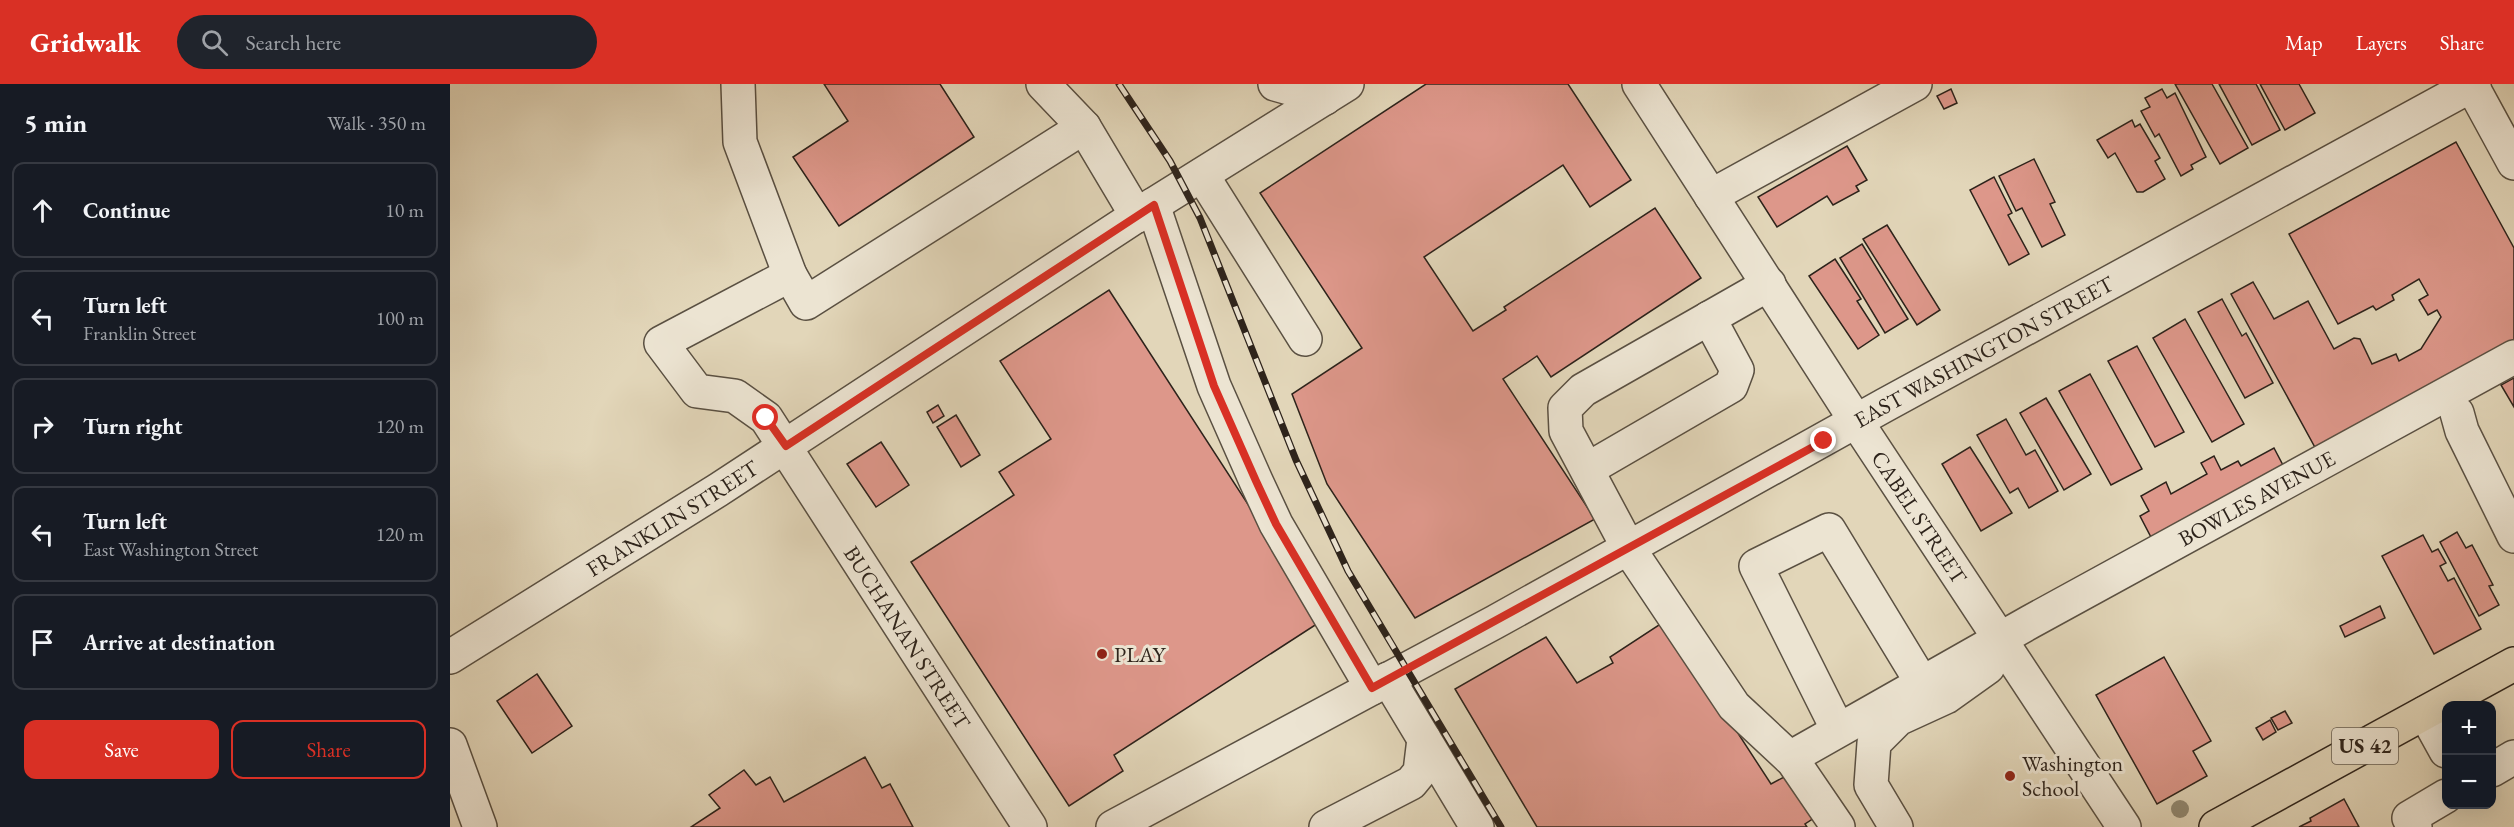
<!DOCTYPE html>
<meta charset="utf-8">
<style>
body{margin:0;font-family:"EB Garamond",serif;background:#20242c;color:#f1f3f6}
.controls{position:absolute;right:18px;bottom:18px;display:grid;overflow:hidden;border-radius:12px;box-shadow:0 6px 24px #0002}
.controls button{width:54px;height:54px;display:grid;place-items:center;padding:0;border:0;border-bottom:2px solid #363941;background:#171b24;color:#f1f3f6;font:30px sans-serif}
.stop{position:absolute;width:18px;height:18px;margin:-14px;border:4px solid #d93025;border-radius:50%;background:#fff}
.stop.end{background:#d93025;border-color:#fff;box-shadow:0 2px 6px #0008}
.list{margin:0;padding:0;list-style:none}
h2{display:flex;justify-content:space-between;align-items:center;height:78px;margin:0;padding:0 24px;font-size:26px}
h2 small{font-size:20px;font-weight:400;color:#9ea1a6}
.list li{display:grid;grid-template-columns:39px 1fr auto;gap:18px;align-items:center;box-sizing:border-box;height:96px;margin:0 12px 12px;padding:0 12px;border:2px solid #363941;border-radius:12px}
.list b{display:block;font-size:22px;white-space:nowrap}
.list p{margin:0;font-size:20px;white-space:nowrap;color:#9ea1a6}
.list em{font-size:20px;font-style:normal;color:#9ea1a6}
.actions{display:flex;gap:12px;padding:18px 24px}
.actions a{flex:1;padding:14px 0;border:2px solid #d93025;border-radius:12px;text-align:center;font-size:21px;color:#d93025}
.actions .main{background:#d93025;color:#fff}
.icon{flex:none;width:33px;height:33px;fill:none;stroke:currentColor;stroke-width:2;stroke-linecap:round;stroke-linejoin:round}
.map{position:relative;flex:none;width:2064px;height:743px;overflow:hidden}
header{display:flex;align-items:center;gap:36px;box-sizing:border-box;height:84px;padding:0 30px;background:#d93025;color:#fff}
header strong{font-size:28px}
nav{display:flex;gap:33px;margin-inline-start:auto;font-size:21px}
.search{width:420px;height:54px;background:#20242c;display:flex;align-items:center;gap:15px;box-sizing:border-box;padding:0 21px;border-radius:33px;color:#9ea1a6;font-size:22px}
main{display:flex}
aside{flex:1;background:#171b24}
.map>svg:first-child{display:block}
.building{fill:#dd978a;stroke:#2d231b;stroke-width:1.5}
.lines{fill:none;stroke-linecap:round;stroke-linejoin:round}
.minor-casing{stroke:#5a5042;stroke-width:36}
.major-casing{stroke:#2d231b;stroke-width:36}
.minor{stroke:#ece4d2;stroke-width:33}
.major{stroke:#e2d6b9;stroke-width:33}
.rail-casing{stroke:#2d231b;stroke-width:7}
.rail{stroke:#ece4d2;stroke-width:4.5;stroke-dasharray:14;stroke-linecap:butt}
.tree{fill:#918972}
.route{stroke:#d93025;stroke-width:8}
.poi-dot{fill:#8f2418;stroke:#ece4d2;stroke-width:2}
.labels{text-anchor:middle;stroke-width:6;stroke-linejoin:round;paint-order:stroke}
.shield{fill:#ece4d2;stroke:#665d52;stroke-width:1.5}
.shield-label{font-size:21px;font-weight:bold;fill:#2d231b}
.street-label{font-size:22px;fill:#2d231b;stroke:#ece4d2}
.poi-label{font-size:22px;fill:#2d231b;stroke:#ece4d2;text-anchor:start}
</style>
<header>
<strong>Gridwalk</strong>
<div class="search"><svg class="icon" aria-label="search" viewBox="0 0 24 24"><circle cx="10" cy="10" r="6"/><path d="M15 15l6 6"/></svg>Search here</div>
<nav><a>Map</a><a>Layers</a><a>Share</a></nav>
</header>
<main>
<aside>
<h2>5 min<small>Walk · 350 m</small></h2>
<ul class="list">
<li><svg class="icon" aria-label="ahead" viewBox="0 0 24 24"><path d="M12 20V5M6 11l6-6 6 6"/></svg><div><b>Continue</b></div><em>10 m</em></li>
<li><svg class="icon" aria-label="left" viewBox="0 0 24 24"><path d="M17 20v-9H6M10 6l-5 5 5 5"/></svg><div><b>Turn left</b><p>Franklin Street</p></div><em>100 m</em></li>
<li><svg class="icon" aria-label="right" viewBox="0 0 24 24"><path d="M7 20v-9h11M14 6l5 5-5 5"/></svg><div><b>Turn right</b></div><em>120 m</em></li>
<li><svg class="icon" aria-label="left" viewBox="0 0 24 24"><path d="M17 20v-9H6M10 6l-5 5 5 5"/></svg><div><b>Turn left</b><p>East Washington Street</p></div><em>120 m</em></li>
<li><svg class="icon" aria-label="arrive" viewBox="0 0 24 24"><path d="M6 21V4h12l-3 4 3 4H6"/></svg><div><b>Arrive at destination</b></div></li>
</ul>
<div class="actions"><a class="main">Save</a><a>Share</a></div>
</aside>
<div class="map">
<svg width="2064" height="743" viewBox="0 0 2064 743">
<rect width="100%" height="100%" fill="#e2d6b9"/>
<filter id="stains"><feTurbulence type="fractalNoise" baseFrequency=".00333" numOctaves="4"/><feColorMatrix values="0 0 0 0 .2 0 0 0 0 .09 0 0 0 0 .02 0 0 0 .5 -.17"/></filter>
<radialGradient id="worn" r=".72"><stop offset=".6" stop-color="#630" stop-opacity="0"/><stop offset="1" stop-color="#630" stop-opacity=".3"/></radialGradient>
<g class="building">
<polygon points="374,0 490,0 524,53 389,142 343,73 398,37"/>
<polygon points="976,0 1118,0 1181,96 1140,123 1113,81 974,173 1023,247 1056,226 1054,223 1205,124 1251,194 1101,293 1087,272 1053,295 1145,435 965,534 877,400 842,310 912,264 810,109"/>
<polygon points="1725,0 1762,0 1798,64 1770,80"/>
<polygon points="1769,0 1806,0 1830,46 1802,61"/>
<polygon points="1810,0 1849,0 1865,29 1835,46"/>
<polygon points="1501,5 1507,19 1494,25 1487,12"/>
<polygon points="1712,5 1717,14 1725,9 1756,73 1741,81 1743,85 1731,92 1709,50 1705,53 1691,27 1700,23 1695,14"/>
<polygon points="1682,36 1685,43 1690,40 1710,74 1705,77 1715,95 1693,108 1687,108 1665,69 1658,74 1647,56"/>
<polygon points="2006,58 2064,164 2064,259 1867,367 1781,210 1803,198 1824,235 1858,217 1884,265 1904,254 1910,255 1922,280 1946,270 1949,277 1971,265 1991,233 1987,226 1978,231 1969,216 1978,211 1969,195 1942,211 1944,216 1926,226 1923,222 1888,240 1839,150"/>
<polygon points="1397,62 1417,96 1406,102 1409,107 1383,121 1377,112 1327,143 1308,113"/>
<polygon points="1584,75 1605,118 1600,120 1615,151 1592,163 1572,124 1566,127 1549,92"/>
<polygon points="1544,93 1562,129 1558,131 1579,170 1559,181 1520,106"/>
<polygon points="1437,141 1490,226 1467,241 1413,155"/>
<polygon points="1412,160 1458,235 1435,249 1390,174"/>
<polygon points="1385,175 1411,215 1407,217 1429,251 1408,265 1359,192"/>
<polygon points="659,206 873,536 664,671 673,687 619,722 461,478 564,411 549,388 601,355 550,277"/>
<polygon points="1772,215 1792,252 1796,249 1823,299 1795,314 1748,228"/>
<polygon points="1735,235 1794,340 1762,358 1703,254"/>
<polygon points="1687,262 1734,348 1705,363 1658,277"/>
<polygon points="1640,290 1692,385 1661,401 1609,307"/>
<polygon points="2064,294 2064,323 2051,301"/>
<polygon points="1596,314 1641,390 1614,406 1570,329"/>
<polygon points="488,321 494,332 483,339 477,328"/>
<polygon points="506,331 530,371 511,383 487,343"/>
<polygon points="1556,335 1576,371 1585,366 1608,407 1579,424 1568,404 1560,409 1527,351"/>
<polygon points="431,358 459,401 426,423 397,380"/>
<polygon points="1520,363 1562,429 1531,447 1492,380"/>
<polygon points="1824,364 1835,385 1703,457 1690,432 1699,427 1691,412 1716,398 1721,410 1757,390 1751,379 1764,372 1771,386 1788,377 1791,382"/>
<polygon points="2007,448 2016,464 2022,461 2043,501 2039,502 2049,521 2029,532 1990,458"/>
<polygon points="1973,451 1982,468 1988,465 1996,479 1990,482 1998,497 2004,494 2031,545 1984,570 1932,472"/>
<polygon points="1930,522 1935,534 1895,553 1890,542"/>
<polygon points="1215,537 1321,700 1336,692 1364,734 1355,740 1357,743 1087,743 1005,605 1096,553 1127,599 1163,579 1160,573"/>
<polygon points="1714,573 1761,657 1743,667 1757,692 1707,720 1646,611"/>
<polygon points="87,590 122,642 82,669 47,617"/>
<polygon points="1835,627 1842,639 1828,646 1821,634"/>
<polygon points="1820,636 1826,648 1813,656 1806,644"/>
<polygon points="415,673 432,704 440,700 463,743 241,743 270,724 259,711 294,686 306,701 320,693 334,718"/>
<polygon points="1894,715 1909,743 1849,743 1861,737 1860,734"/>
</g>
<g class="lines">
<g class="minor-casing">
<g id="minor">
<polyline points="288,0 290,58 340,191 356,219 634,43"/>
<polyline points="593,0 634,43 687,132"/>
<polyline points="825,0 875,14"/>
<path id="s1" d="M1189,0L1406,337L1674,743"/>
<polyline points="2021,0 2064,79"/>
<polyline points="752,91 855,255"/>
<polyline points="1261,112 1465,0"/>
<polyline points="703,121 764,302 806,397 826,440 922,604"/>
<path id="s2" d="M340,191L211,259L247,307L285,312L316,334L580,743"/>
<polyline points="1319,200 1133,306 1115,324 1116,347 1179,465 1284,622 1343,677 1388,743"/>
<polyline points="2007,329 2012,347 2064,452"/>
<polyline points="1138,385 1281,302 1287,286 1259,234"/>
<path id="s3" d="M0,573L268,406L703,121L897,0"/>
<polyline points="938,595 1027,743"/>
<polyline points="1975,629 1996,667"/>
<polyline points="1388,646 1306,482 1379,446 1472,599"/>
<polyline points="0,661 30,743"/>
<path id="s4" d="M1340,674L1580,538L2064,273"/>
<polyline points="2042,686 2064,673"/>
<path id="s5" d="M663,743L1045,538L1435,321L2024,0"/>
<polyline points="876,743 961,699 970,688 974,655"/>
<polyline points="1446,743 1421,701 1424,659 1448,635 1496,613 1538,583"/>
<polyline points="1965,743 1959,734 1996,712"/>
</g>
</g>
<g class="major-casing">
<polyline id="major" points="1766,743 2064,580"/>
</g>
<use href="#minor" class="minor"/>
<use href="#major" class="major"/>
<g class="rail-casing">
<polyline id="rail" points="669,0 720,77 750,134 846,376 898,487 1051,743"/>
</g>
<use href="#rail" class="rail"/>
</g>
<circle class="tree" cx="1730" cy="725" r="9"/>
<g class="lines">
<polyline class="route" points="316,334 336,362 704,121 764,302 806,397 826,440 922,604 1374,357"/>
</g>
<g class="poi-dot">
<circle cx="652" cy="570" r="6"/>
<circle cx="1560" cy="692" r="6"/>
</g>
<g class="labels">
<rect class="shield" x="1882" y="644" width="66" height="36" rx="4.5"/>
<g class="shield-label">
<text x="1915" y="669">US 42</text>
</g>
<g class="street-label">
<text dy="8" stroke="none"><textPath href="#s5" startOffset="992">EAST WASHINGTON STREET</textPath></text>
<text dy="8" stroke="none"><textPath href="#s4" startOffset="534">BOWLES AVENUE</textPath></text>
<text dy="8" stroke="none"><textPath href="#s1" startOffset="516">CABEL STREET</textPath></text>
<text dy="8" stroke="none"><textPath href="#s3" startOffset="262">FRANKLIN STREET</textPath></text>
<text dy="8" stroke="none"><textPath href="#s2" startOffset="543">BUCHANAN STREET</textPath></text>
</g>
<g class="poi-label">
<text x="664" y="578">PLAY</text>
<text x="1572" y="687">Washington<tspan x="1572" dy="25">School</tspan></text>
</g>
</g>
<rect width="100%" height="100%" filter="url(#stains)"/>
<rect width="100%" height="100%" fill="url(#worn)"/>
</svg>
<div class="controls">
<button>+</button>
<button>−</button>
</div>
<div class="stop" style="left:316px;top:334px"></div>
<div class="stop end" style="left:1374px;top:357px"></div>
</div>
</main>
